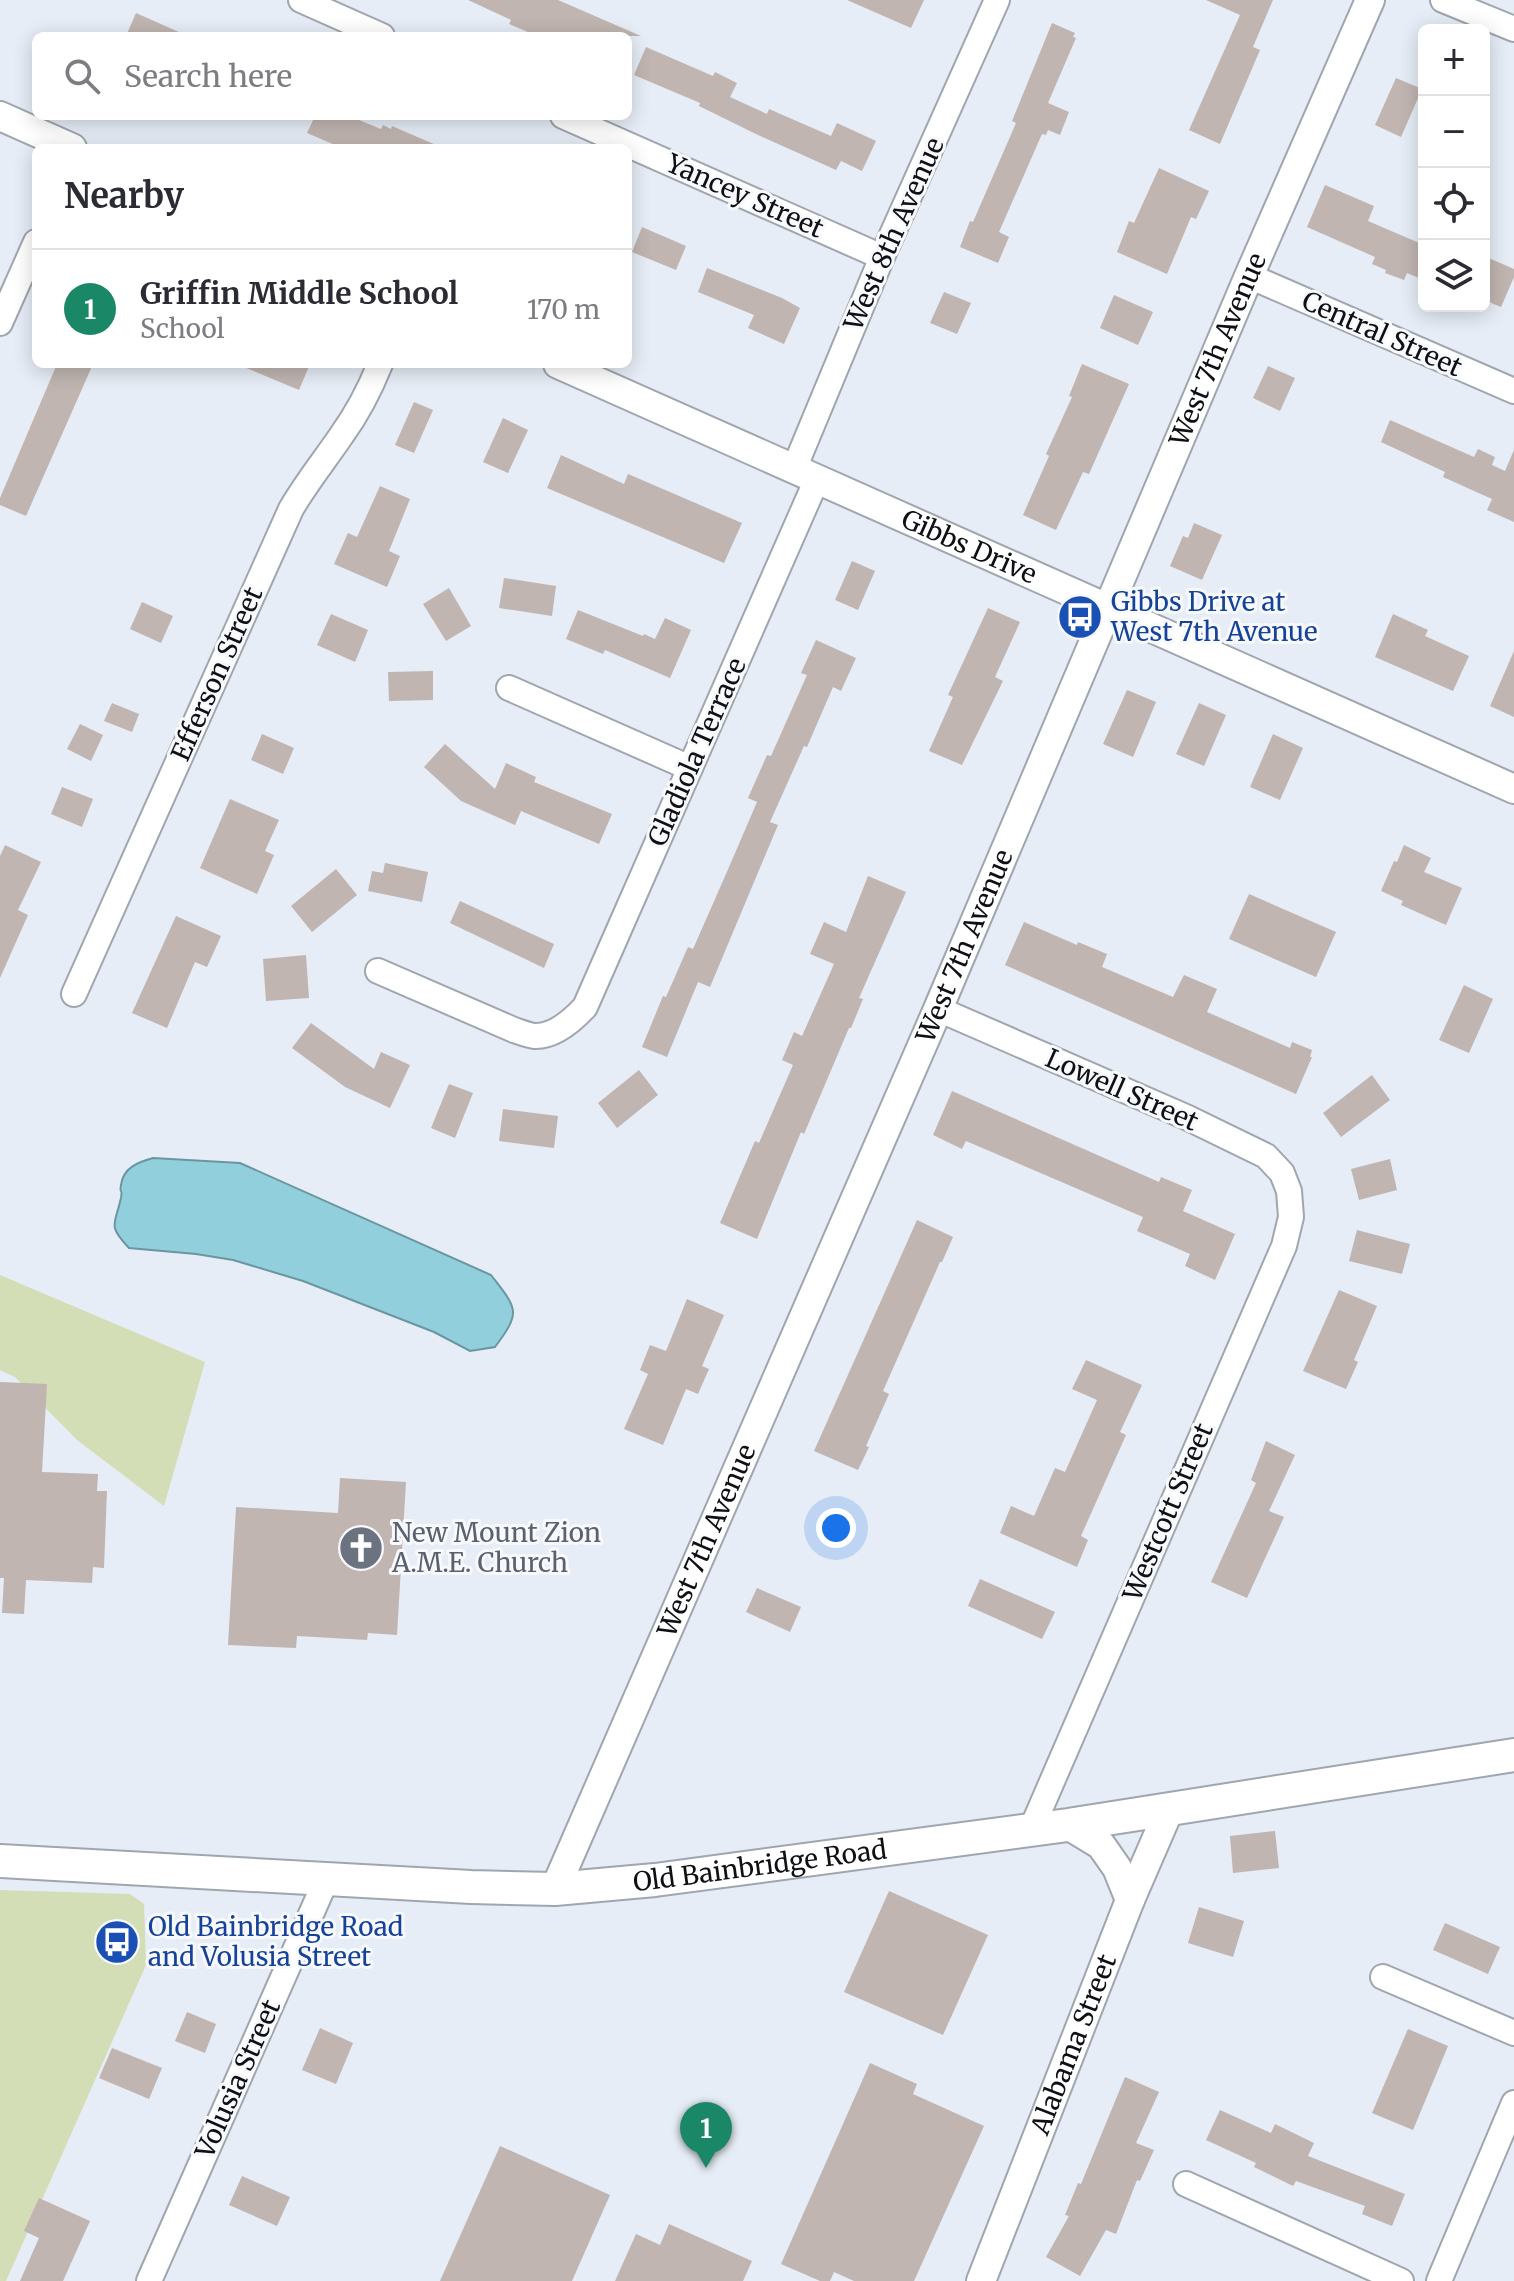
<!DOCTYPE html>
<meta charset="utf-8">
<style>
body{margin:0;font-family:Merriweather,serif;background:#f7f7f7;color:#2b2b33}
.controls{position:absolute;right:24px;top:24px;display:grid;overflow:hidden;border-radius:12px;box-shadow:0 4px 20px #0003}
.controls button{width:72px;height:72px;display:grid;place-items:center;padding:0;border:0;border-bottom:2px solid #e1e1e2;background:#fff;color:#2b2b33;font:40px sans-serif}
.you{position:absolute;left:836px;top:1528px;width:28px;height:28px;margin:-20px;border:6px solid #fff;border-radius:50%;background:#1a73e8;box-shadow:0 0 0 12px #1a73e833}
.badge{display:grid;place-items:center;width:52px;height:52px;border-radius:50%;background:#1a8866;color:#fff;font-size:26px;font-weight:700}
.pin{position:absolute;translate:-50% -66px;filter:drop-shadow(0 2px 4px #0008)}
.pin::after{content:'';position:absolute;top:42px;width:28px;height:24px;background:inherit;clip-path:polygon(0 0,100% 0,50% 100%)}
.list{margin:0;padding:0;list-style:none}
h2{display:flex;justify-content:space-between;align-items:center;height:104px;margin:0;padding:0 32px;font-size:34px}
h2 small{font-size:26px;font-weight:400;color:#7c7c81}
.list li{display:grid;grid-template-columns:52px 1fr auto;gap:24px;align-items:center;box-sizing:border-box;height:120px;padding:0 32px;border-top:2px solid #e1e1e2}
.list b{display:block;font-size:30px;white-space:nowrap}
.list p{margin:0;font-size:26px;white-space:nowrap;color:#7c7c81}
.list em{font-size:26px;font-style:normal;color:#7c7c81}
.icon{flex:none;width:44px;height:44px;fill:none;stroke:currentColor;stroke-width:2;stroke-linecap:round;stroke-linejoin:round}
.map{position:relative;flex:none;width:1514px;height:2281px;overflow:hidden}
.search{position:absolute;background:#fff;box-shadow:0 4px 20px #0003;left:32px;top:32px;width:600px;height:88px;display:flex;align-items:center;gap:20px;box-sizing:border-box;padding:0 28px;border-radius:12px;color:#7c7c81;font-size:30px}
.panel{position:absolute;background:#fff;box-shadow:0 4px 20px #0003;left:32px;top:144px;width:600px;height:224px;border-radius:12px}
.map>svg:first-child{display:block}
.green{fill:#d3deb7}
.water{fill:#92cfdd;stroke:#6a96a0;stroke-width:2}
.building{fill:#c0b5b1}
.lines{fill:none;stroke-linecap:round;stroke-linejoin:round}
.minor-casing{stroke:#9fa6ae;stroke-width:28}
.tertiary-casing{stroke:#9fa6ae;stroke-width:32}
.secondary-casing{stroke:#9fa6ae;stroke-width:36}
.minor{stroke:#fff;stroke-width:24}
.tertiary{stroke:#fff;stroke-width:28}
.secondary{stroke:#fff;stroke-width:32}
.labels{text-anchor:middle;stroke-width:6;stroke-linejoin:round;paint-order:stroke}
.street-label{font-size:26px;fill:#0e1013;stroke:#f7f9fd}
.transit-label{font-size:26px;fill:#164399;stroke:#f7f9fd;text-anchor:start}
.worship-label{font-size:26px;fill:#5b616d;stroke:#f7f9fd;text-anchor:start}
</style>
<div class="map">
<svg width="1514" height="2281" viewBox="0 0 1514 2281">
<rect width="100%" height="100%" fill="#e6edf6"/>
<g class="green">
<polygon points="0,1275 205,1362 164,1506 77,1440 15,1377 0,1370"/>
<polygon points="0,1890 130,1894 144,1904 146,1965 6,2281 0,2281"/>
</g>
<path class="water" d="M153,1158L240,1163L491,1275C517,1309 522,1311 495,1347L470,1351L434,1332L303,1281L233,1260L196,1254L129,1248C107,1225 115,1225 121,1198C123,1186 119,1196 121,1185C123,1168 138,1162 153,1158Z"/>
<g class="building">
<polygon points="468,0 558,0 641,36 537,36 509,24 511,20"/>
<polygon points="847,0 924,0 911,28"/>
<polygon points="1206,0 1273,0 1253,47 1260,50 1220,144 1189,130 1240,15"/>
<polygon points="136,13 188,36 126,36"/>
<polygon points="1052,23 1075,33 1073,37 1076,38 1048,103 1069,112 1060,135 1048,130 1046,135 1042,134 999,232 1009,237 998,263 960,247 970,221 973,222 1016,123 1012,121"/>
<polygon points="646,47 713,76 715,72 737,83 730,97 767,114 769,109 831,136 837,123 876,141 862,171 841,161 836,170 758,135 699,106 700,103 634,75"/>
<polygon points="1396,78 1422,89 1401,137 1375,125"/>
<polygon points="315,116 349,116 381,129 383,125 391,129 392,126 443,148 342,148 307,133"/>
<polygon points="1159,168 1209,191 1196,219 1191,217 1167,274 1117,252 1129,221 1134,223"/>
<polygon points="1325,185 1374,206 1368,221 1424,245 1424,280 1407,273 1404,280 1385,273 1386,270 1372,264 1375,257 1307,227"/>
<polygon points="642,227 686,246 676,270 632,252"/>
<polygon points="1484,256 1514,269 1514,277 1501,307 1484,300"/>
<polygon points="707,268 782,298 800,308 784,344 748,328 754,315 698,292"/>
<polygon points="944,292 971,303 957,334 930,323"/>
<polygon points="1114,295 1153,312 1138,345 1100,328"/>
<polygon points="57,364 93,364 26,516 0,505 0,498"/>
<polygon points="237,364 310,364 299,390"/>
<polygon points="1082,364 1129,384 1089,474 1083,472 1056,530 1023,515 1049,456 1046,454 1072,397 1069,396"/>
<polygon points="1268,366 1295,378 1280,411 1253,398"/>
<polygon points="414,402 433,410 414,453 395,445"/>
<polygon points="503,418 528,430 508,473 483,462"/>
<polygon points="1390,420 1474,457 1478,449 1495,457 1492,465 1505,471 1514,450 1514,522 1487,510 1492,499 1443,477 1445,472 1381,442"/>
<polygon points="561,455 624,484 628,474 742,523 724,563 547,488"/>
<polygon points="380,486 410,499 389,551 400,556 387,587 334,564 348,533 357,537"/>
<polygon points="1194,523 1222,535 1202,580 1170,566 1183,536 1188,538"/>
<polygon points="852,561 875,571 858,610 835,600"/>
<polygon points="504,578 556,586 552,616 499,608"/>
<polygon points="449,588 471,626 446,641 423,604"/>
<polygon points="142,602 173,616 161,643 130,629"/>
<polygon points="988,608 1020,622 995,677 1003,681 962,765 929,751 953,697 948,695"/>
<polygon points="578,610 643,636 644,634 655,639 665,618 691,630 670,678 605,650 603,654 566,639"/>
<polygon points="331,614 368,630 355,662 317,645"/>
<polygon points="1393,614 1428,630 1425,636 1469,656 1453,691 1375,657"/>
<polygon points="816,640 856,658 841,691 833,687 807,747 804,746 770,822 778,825 710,987 698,982 667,1057 642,1047 663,996 666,997 688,947 693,949 726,874 757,802 748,798 767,755 771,756 807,675 801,673"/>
<polygon points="1514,651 1514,717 1490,706"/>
<polygon points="433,671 433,700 389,701 388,672"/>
<polygon points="1127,690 1156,702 1133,757 1103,744"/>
<polygon points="112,703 139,714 132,732 104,721"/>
<polygon points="1199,703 1226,715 1204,766 1176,754"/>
<polygon points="80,724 103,735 91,761 67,749"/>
<polygon points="262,734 294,748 283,774 251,760"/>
<polygon points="1273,734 1303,748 1280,800 1250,787"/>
<polygon points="445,744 495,789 506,763 536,777 534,782 612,814 599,844 521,811 515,825 461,801 424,767"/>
<polygon points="62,787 93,799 82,827 51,814"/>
<polygon points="230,799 279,820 265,851 274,855 257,894 200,868"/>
<polygon points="5,845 41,862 18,910 28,915 0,978 0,856"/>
<polygon points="1404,845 1431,858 1424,872 1462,888 1446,925 1401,905 1403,901 1381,891 1394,861 1397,862"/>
<polygon points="385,863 428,872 422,902 368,891 372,871 383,873"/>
<polygon points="336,869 357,895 312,932 291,906"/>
<polygon points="868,876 906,892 859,998 863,999 851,1028 849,1028 804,1134 801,1132 757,1239 720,1223 755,1141 759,1143 793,1065 782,1060 794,1032 802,1036 834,964 810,954 824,922 846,932"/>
<polygon points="1249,894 1336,932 1316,977 1229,939"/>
<polygon points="460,901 554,944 544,968 450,923"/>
<polygon points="176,916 221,936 207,967 195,962 167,1028 132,1013"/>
<polygon points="1024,922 1077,945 1078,942 1107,954 1102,967 1173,997 1184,975 1217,989 1207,1012 1290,1048 1292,1042 1312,1050 1310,1057 1312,1057 1296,1094 1005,965"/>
<polygon points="306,955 309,998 266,1001 263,959"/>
<polygon points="1464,985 1493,999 1469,1053 1439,1040"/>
<polygon points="311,1023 374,1069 381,1052 410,1065 390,1108 345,1087 292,1048"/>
<polygon points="639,1070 658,1095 617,1128 598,1103"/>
<polygon points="1372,1075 1390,1100 1341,1137 1323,1113"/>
<polygon points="449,1084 473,1093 455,1138 431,1128"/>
<polygon points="952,1091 1159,1182 1161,1177 1192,1190 1183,1211 1235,1234 1215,1280 1185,1266 1190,1254 1137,1231 1143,1217 966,1141 962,1149 933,1135"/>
<polygon points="503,1109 558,1116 554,1148 499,1141"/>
<polygon points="1390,1159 1397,1190 1359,1200 1351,1169"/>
<polygon points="917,1220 953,1237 942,1262 940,1262 883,1391 889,1394 866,1446 869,1447 858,1470 814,1451"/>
<polygon points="1357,1230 1410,1244 1402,1274 1349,1261"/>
<polygon points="1339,1290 1377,1306 1354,1360 1358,1362 1346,1389 1303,1371"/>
<polygon points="687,1299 724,1315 702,1366 709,1369 698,1394 686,1389 663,1445 624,1429 648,1374 640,1370 650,1345 666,1351"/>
<polygon points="1086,1360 1142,1385 1120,1432 1126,1435 1081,1536 1088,1540 1077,1567 1000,1533 1011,1506 1034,1516 1055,1468 1065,1472 1097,1400 1072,1389"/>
<polygon points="0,1382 47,1384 42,1472 98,1474 97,1491 107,1491 104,1568 93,1567 92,1583 26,1580 24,1614 2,1613 4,1578 0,1578"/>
<polygon points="1266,1441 1295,1455 1269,1511 1284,1517 1247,1598 1211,1582 1256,1483 1251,1480"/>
<polygon points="340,1478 406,1482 397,1635 368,1633 367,1640 297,1636 296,1648 228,1645 236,1507 338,1513"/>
<polygon points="980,1579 1055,1612 1042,1639 968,1606"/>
<polygon points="757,1588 801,1607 790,1632 746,1612"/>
<polygon points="1275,1831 1279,1868 1233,1873 1230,1836"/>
<polygon points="889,1891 988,1935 943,2035 844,1992"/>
<polygon points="1199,1907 1244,1921 1233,1957 1188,1943"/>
<polygon points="1445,1923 1500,1947 1488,1974 1433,1950"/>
<polygon points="187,2012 216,2024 205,2053 175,2041"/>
<polygon points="320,2028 353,2043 336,2084 302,2070"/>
<polygon points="1408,2029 1448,2046 1413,2130 1372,2113"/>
<polygon points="112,2048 162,2068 149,2099 99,2078"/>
<polygon points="870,2063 917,2084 913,2094 984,2126 914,2281 854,2281 834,2272 830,2281 820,2281 781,2264"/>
<polygon points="1125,2077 1159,2092 1136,2143 1154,2150 1140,2181 1137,2180 1116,2234 1106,2230 1080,2276 1046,2257 1069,2216 1065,2215 1078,2183 1081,2184"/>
<polygon points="1220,2110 1271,2133 1275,2124 1314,2143 1308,2156 1405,2194 1392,2226 1362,2214 1365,2206 1296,2181 1293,2186 1254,2167 1256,2163 1206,2140"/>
<polygon points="500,2146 610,2195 572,2281 440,2281"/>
<polygon points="242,2176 290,2197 277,2226 229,2205"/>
<polygon points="39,2198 90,2221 63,2281 20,2281 39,2238 24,2231"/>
<polygon points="669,2224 752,2261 743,2281 615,2281 636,2234 660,2245"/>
</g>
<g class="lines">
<g class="minor-casing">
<g id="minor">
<polyline points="301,0 382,36"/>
<polyline points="1443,0 1514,29"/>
<polyline points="563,116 882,257"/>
<polyline points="1249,276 1514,391"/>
<polyline points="0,323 36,242"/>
<polyline points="794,469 882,257 997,0"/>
<polyline points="509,688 690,768"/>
<path d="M378,971L514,1030C520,1032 528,1035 534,1036C554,1037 572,1021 585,1007L817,479"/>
<path d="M74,994L291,509C306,483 324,461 341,436C357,414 370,389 380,364"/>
<polyline points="938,1009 1186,1117 1266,1156 1282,1173 1289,1191 1291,1217 1284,1246 1031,1830"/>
<polyline points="1383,1977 1514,2033"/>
<polyline points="1186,2184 1401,2281"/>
<polyline points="149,2281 327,1878"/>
<polyline points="1439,2281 1514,2103"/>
</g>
</g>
<g class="tertiary-casing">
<g id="tertiary">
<polyline points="0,116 72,148"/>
<path id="s1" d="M558,364L1514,789"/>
<polyline points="1068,1825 1101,1845 1117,1868 1130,1900"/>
<path id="s2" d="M555,1889L938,1009L1249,276L1370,0"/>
<path id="s3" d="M981,2281L1130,1900L1169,1810"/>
</g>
</g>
<g class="secondary-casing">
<g id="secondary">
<path id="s4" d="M0,1861L471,1887L555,1889L655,1880L1068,1825L1514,1755"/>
</g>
</g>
<use href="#minor" class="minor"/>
<use href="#tertiary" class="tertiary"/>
<use href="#secondary" class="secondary"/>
</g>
<defs>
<g id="bus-disc" transform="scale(2.3)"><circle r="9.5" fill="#1a4fb4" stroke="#f7f9fd"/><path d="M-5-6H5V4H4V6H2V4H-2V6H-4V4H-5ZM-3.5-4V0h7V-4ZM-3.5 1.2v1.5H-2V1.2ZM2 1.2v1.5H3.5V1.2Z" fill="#fff"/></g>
<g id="church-disc" transform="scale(2.3)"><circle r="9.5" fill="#6b7280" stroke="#f7f9fd"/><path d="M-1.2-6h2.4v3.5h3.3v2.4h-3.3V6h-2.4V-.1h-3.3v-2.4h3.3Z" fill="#fff"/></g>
</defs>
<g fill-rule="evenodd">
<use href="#bus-disc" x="1080" y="617"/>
<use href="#church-disc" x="361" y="1548"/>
<use href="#bus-disc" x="117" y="1942"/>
</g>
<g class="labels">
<g class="street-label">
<text transform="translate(745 196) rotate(24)" y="9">Yancey Street</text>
<text transform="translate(894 234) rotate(-66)" y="9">West 8th Avenue</text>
<text transform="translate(1382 334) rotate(24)" y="9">Central Street</text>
<text dy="9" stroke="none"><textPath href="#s2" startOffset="1676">West 7th Avenue</textPath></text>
<text dy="9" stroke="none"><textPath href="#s1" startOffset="450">Gibbs Drive</textPath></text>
<text transform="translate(217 674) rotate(-66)" y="9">Efferson Street</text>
<text transform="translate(697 752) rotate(-66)" y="9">Gladiola Terrace</text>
<text dy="9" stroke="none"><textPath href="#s2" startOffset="1028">West 7th Avenue</textPath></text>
<text transform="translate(1122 1090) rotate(24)" y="9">Lowell Street</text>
<text transform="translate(1168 1512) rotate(-67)" y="9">Westcott Street</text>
<text dy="9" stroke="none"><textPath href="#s2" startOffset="380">West 7th Avenue</textPath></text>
<text dy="9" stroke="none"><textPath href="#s4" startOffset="762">Old Bainbridge Road</textPath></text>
<text dy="9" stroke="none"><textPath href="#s3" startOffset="254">Alabama Street</textPath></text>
<text transform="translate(238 2079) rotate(-66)" y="9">Volusia Street</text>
</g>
<g class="transit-label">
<text x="1111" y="611">Gibbs Drive at<tspan x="1111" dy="30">West 7th Avenue</tspan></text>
<text x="148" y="1936">Old Bainbridge Road<tspan x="148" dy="30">and Volusia Street</tspan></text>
</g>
<g class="worship-label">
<text x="392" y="1542">New Mount Zion<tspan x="392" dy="30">A.M.E. Church</tspan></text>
</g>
</g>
</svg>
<div class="controls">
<button>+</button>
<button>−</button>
<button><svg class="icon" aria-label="locate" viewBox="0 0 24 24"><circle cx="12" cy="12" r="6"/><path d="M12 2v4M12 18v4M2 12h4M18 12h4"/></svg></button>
<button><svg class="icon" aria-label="layers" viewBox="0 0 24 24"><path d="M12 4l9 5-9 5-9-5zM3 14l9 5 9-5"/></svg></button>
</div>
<div class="you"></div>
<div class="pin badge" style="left:706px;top:2168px">1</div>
<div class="search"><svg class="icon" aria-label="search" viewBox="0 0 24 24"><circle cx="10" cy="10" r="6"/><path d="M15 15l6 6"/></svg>Search here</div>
<section class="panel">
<h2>Nearby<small></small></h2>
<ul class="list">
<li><span class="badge">1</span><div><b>Griffin Middle School</b><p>School</p></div><em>170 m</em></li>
</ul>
</section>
</div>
